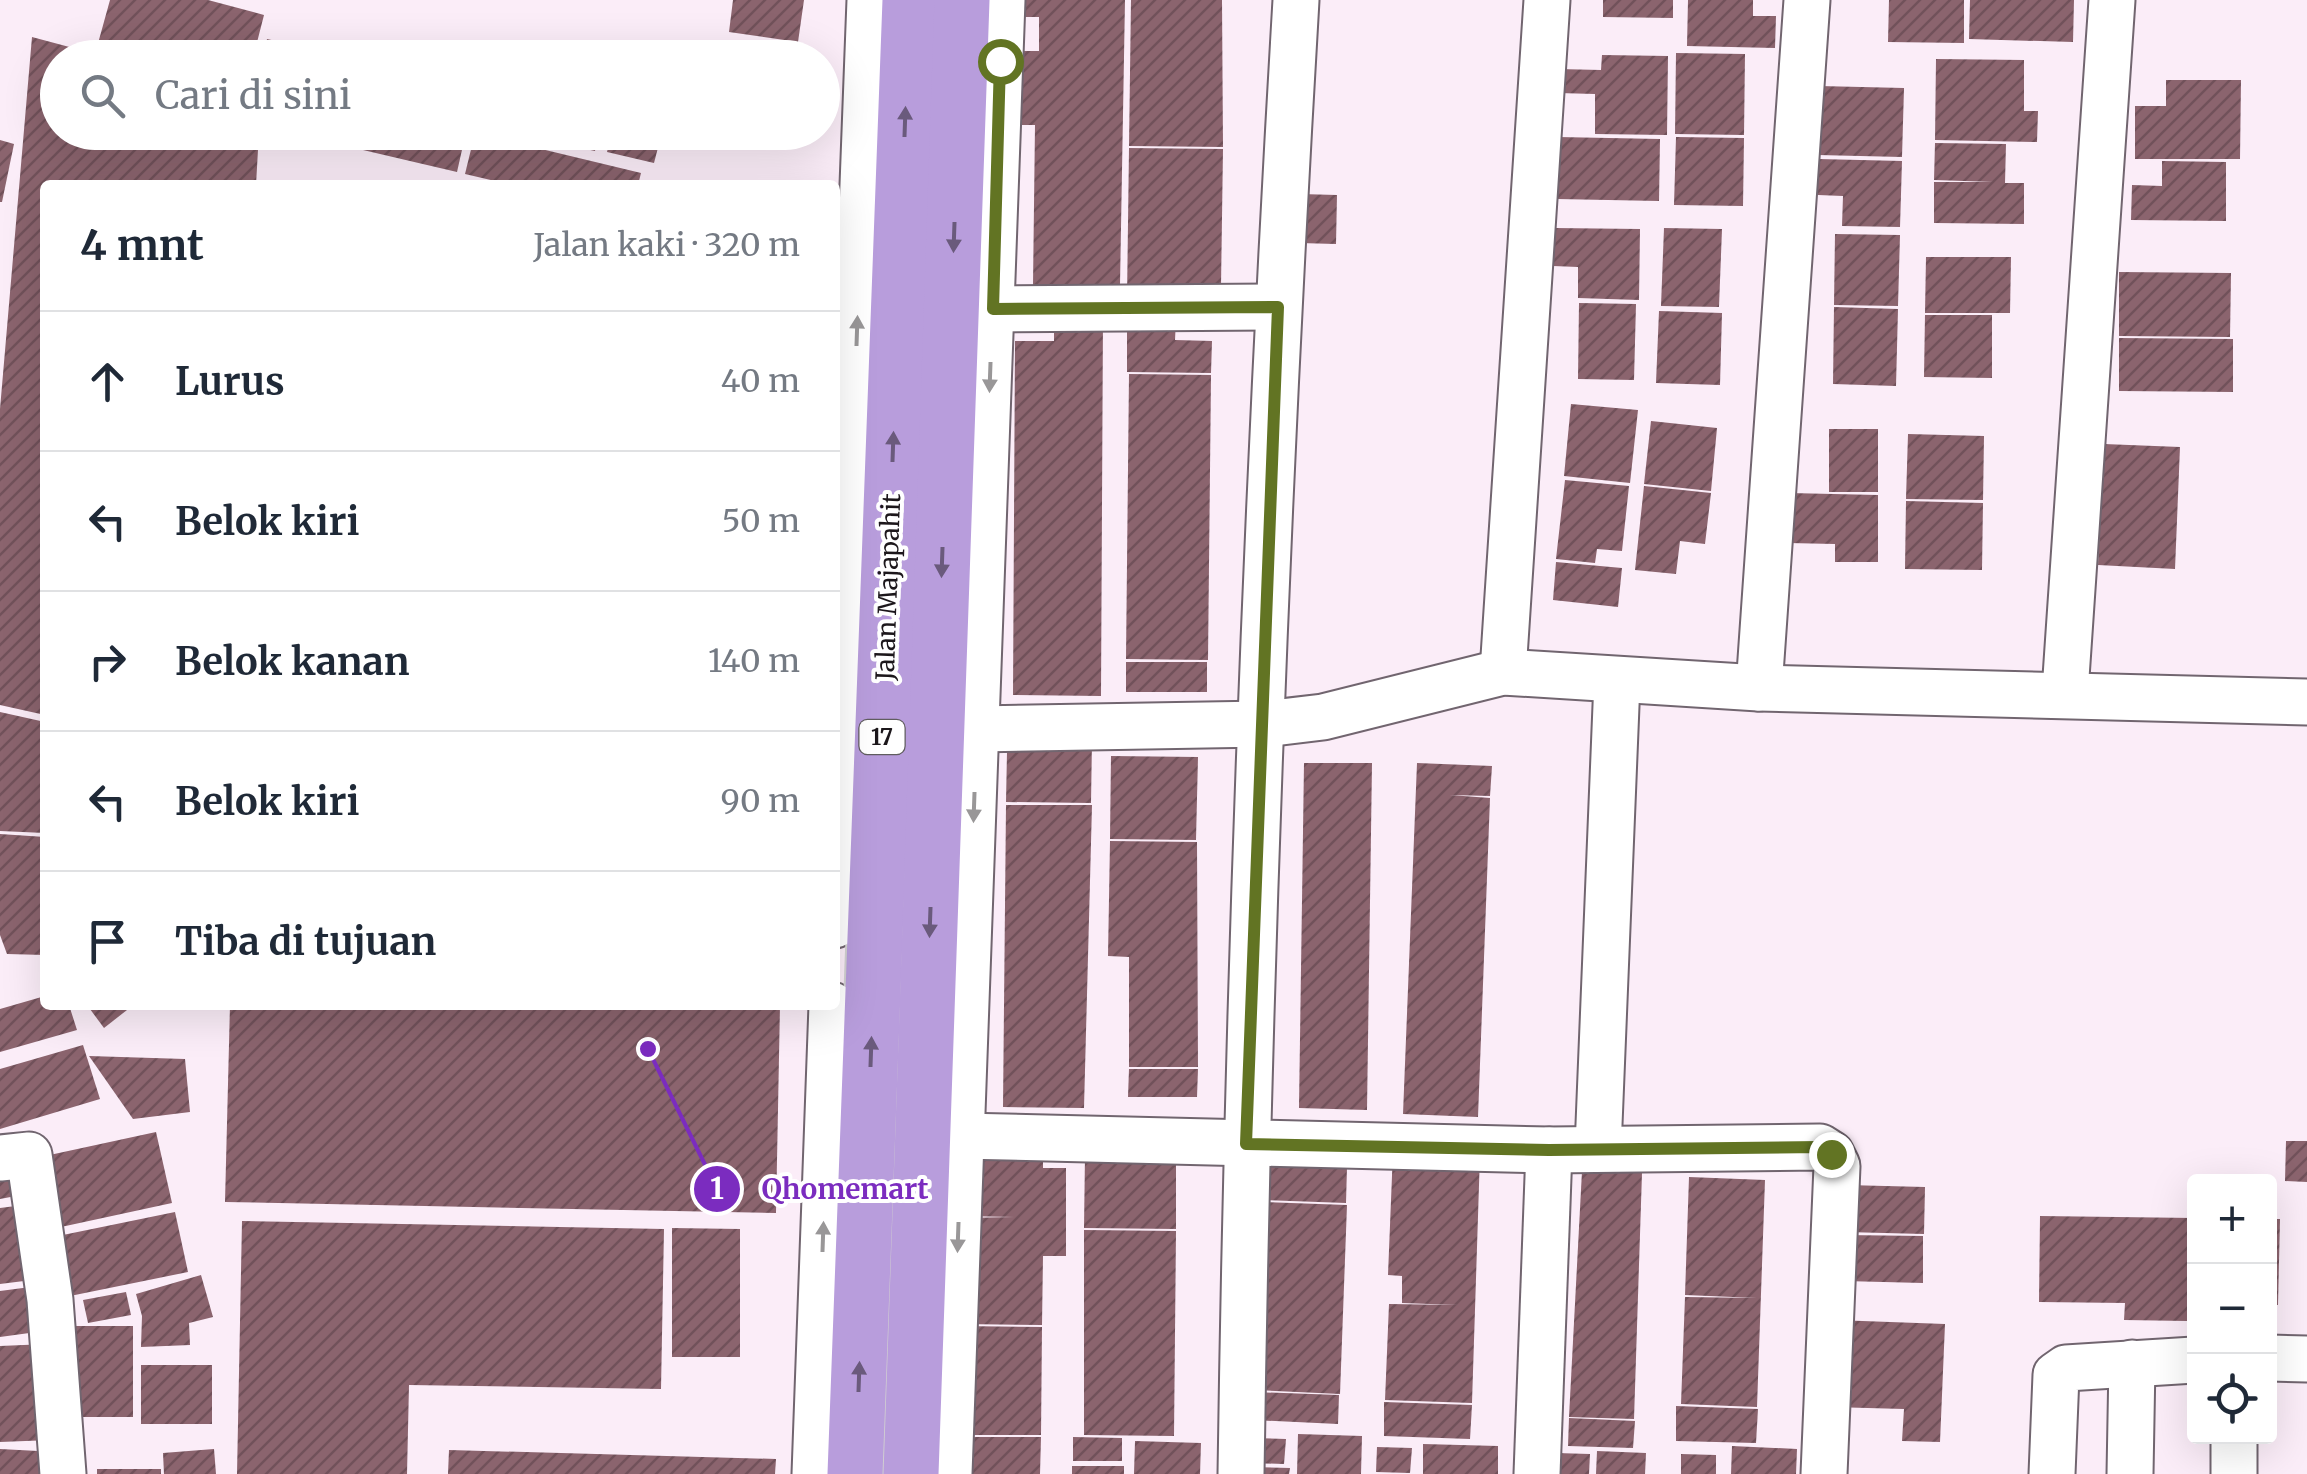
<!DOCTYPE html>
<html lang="id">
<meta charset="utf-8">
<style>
body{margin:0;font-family:Merriweather,serif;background:#f2f2f3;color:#1f2937}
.controls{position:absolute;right:30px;bottom:30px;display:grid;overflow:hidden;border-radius:10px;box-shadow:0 10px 40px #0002}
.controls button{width:90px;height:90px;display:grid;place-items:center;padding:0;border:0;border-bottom:2px solid #e0e1e3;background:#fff;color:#1f2937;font:50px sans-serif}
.stop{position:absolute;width:30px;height:30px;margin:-22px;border:8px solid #627423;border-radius:50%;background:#fff}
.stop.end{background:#627423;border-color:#fff;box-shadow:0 2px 10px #0008}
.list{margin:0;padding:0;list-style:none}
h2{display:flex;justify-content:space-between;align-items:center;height:130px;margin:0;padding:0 40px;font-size:42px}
h2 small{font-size:32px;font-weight:400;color:#747a83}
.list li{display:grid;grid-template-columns:65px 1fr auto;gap:30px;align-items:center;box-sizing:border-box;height:140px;padding:0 40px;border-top:2px solid #e0e1e3}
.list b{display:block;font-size:38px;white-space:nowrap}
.list em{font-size:32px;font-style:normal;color:#747a83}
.icon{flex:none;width:55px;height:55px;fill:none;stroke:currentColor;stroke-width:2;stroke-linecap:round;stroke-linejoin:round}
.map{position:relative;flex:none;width:2307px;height:1474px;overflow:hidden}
.search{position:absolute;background:#fff;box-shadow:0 10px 40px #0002;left:40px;top:40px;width:800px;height:110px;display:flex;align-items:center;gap:25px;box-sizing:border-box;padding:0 35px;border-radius:55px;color:#747a83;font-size:38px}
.panel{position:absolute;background:#fff;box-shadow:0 10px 40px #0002;left:40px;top:180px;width:800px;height:830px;border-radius:10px}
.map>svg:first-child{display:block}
.building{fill:url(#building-hatch)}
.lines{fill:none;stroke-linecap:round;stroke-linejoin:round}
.minor-casing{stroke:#71656f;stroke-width:49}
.highway-casing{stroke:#d2d1d1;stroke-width:59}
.minor{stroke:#fff;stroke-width:45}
.highway{stroke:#b89ddc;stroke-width:55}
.oneway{fill:#6a5a7c}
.oneway2{fill:#999798}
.route{stroke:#627423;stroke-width:12}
.labels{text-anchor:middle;stroke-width:8;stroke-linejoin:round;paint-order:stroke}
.shield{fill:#fff;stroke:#605d5f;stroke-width:2.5}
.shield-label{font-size:22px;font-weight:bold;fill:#1c171b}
.street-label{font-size:25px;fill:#1c171b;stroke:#fff}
.leader{fill:none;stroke:#7b2cbf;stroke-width:4}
.callout-dot{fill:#7b2cbf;stroke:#fff;stroke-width:4}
.mark-label{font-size:30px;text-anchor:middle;font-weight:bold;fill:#fff}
.callout-label{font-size:28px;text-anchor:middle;font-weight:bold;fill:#7b2cbf;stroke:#fff;stroke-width:8;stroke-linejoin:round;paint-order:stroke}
</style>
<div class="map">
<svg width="2307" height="1474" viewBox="0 0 2307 1474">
<defs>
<pattern id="building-hatch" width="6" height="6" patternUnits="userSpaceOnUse" patternTransform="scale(2.5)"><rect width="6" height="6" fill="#8b646e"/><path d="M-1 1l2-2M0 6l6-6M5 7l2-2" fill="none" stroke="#71515a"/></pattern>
</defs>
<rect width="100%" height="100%" fill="#fbedf8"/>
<g class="building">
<polygon points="110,0 208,0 264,15 253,58 135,58 97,47"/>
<polygon points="733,0 804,0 798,42 729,32"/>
<polygon points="1012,0 1125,0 1120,285 1033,285 1035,125 1017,125 1017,51 1039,51 1039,17 1012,17"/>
<polygon points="1131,0 1222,0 1223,147 1129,146"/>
<polygon points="1603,0 1673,0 1673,18 1603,17"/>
<polygon points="1688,0 1753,0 1753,16 1776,16 1775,48 1687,46"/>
<polygon points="1889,0 1964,0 1964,43 1888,42"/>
<polygon points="1970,0 2074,0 2073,42 1969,39"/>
<polygon points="32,37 103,56 58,58 58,132 259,132 256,185 45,185 45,715 0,705 0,409"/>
<polygon points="267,39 342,56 342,58 263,58"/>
<polygon points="729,40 790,54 789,58 725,58"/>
<polygon points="1676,53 1745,54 1744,135 1675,134"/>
<polygon points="1602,55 1668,56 1667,135 1595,134 1595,94 1558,93 1558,69 1601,70"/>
<polygon points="1936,59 2024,60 2024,111 2038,111 2037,142 1935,140"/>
<polygon points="2166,80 2241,80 2240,159 2135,159 2135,106 2166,106"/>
<polygon points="1819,86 1904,88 1902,157 1818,155"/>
<polygon points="286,132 466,132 457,172"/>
<polygon points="535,132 599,132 595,151 534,138"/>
<polygon points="612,132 661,136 654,163 607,152"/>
<polygon points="734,132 773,132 770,142"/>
<polygon points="475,133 641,173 638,185 512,185 465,174"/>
<polygon points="1558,137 1660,139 1659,201 1557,199"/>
<polygon points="1676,137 1744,138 1743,206 1674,205"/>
<polygon points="0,140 14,144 2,202 0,202"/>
<polygon points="1935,143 2006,144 2005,183 2024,183 2024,224 1934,223 1934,182 1993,182 1934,180"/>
<polygon points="1129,148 1223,149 1221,286 1127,299"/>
<polygon points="1818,159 1902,161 1900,227 1842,226 1843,196 1818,195"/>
<polygon points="2162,161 2226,162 2226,221 2131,220 2132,185 2162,186"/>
<polygon points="1300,194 1337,195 1336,244 1299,243"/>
<polygon points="1554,228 1640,229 1639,300 1578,298 1578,267 1553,266"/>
<polygon points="1664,228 1722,229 1719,307 1661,306"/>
<polygon points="1835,234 1900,235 1898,306 1834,305"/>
<polygon points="1926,257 2011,257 2010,313 1925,313"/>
<polygon points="2119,272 2231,273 2230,337 2119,336"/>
<polygon points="1579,303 1636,304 1634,380 1578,379"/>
<polygon points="1834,307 1898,309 1896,386 1833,384"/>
<polygon points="1659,311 1722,313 1720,385 1656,383"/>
<polygon points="1054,315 1103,316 1101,696 1013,695 1015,341 1054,341"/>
<polygon points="1925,315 1992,315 1992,378 1924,377"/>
<polygon points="1127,319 1176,319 1175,340 1212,341 1211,373 1127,372"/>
<polygon points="2119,338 2233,339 2233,392 2119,391"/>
<polygon points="1129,374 1211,375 1208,660 1126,659"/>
<polygon points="1571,404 1638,410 1630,483 1564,476"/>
<polygon points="1651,421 1717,428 1711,491 1644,484"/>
<rect x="1829" y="429" width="49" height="63"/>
<polygon points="1908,434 1984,436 1983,500 1906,499"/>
<polygon points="2104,444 2180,447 2175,569 2098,565"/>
<polygon points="1565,480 1629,486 1622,551 1597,549 1595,563 1556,559"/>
<polygon points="1644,486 1711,493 1705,544 1680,541 1676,574 1635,570"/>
<polygon points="1789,493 1878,495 1878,562 1835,562 1835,544 1788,543"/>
<polygon points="1906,501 1983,503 1982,570 1905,569"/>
<polygon points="1556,562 1622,568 1618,607 1553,600"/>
<rect x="1126" y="662" width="81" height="30"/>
<polygon points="0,712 45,722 45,833 0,831"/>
<polygon points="1050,738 1092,739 1091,803 1006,802 1007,752 1050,752"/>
<polygon points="1111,756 1198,757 1196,840 1110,839"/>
<polygon points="1304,763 1372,763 1367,1110 1299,1108"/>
<polygon points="1417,763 1492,766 1490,796 1450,795 1490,798 1478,1117 1403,1114"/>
<polygon points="1006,805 1092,805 1084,1108 1003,1107"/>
<polygon points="0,834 45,837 45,955 7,954 0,935"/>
<polygon points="1110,841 1197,842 1198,1067 1129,1067 1129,957 1108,956"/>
<polygon points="45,996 45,1005 69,1005 77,1030 0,1052 0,1009"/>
<polygon points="87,1005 123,1005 127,1010 104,1028"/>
<polygon points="230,1005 780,1005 776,1213 225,1202"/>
<polygon points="83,1045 100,1099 0,1129 0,1069"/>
<polygon points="89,1056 185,1059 190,1112 133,1119"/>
<polygon points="1129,1069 1198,1069 1197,1097 1128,1097"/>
<polygon points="156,1132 172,1203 61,1227 45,1156"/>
<polygon points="2286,1141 2307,1141 2307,1182 2285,1181"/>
<polygon points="1393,1151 1480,1154 1472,1403 1385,1400 1389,1304 1458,1305 1402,1303 1402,1276 1388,1275"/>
<polygon points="961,1154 1043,1155 1043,1168 1066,1168 1066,1256 1043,1256 1042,1325 961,1324 961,1218 1014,1217 961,1216"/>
<polygon points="1085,1155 1176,1156 1176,1229 1084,1228"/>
<polygon points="1264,1164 1347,1167 1346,1203 1262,1200"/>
<polygon points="17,1171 21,1195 0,1199 0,1174"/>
<polygon points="1582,1171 1642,1173 1634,1419 1569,1417"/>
<polygon points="1689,1177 1765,1180 1757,1407 1681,1404 1685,1297 1757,1298 1685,1295"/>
<polygon points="1846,1185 1925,1187 1924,1234 1845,1232"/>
<polygon points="1262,1202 1347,1205 1340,1394 1254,1390"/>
<polygon points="31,1204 40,1279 0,1284 0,1208"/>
<polygon points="175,1212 188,1272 70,1296 58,1236"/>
<polygon points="2040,1216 2194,1218 2194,1304 2187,1304 2187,1321 2124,1320 2125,1303 2039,1302"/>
<polygon points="2270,1219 2280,1219 2278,1305 2270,1305"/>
<polygon points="242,1221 664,1229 661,1389 409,1385 407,1474 237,1474"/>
<polygon points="672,1228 740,1229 740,1357 672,1357"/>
<polygon points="1084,1230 1176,1231 1174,1436 1084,1435"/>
<polygon points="1844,1235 1923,1236 1923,1283 1844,1281"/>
<polygon points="201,1275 213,1317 189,1323 190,1345 141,1347 142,1316 136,1294"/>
<polygon points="38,1286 44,1331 0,1337 0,1291"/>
<polygon points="126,1292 131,1315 88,1323 83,1300"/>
<polygon points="1835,1320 1945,1324 1940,1442 1902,1441 1904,1409 1831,1407"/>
<rect x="64" y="1326" width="69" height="91"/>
<polygon points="960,1326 1042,1327 1041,1435 959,1435"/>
<polygon points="47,1344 51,1440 0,1442 0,1346"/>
<rect x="141" y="1365" width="71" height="59"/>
<polygon points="1254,1392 1339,1395 1338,1424 1253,1420"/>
<polygon points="1384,1402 1472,1405 1470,1439 1384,1436"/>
<polygon points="1676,1406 1758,1409 1756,1443 1676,1441"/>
<polygon points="1569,1418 1635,1421 1633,1448 1568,1446"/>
<polygon points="1298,1434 1362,1436 1361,1474 1297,1474"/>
<polygon points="959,1437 1041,1437 1040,1474 958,1474"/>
<polygon points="1073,1437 1122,1438 1122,1461 1073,1461"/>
<polygon points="1251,1438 1286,1439 1284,1464 1250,1463"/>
<polygon points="1135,1441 1201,1443 1200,1474 1134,1474"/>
<polygon points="1423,1444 1498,1446 1498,1474 1423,1474"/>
<polygon points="1732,1446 1797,1449 1796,1474 1731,1474"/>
<polygon points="1377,1447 1412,1448 1410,1473 1376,1472"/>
<polygon points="0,1449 57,1452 57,1474 0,1474"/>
<polygon points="214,1449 216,1474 164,1474 163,1453"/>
<polygon points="449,1450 776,1459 775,1474 448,1474"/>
<polygon points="1597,1451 1646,1453 1645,1474 1596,1474"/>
<polygon points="1556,1453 1590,1454 1589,1474 1555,1474"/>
<polygon points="1681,1454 1716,1455 1716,1474 1681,1474"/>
<rect x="1072" y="1466" width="52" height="8"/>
<polygon points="1251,1467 1290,1468 1289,1474 1250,1474"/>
<rect x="97" y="1469" width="64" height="5"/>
</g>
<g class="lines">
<g class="minor-casing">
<g id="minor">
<polyline points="993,309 1278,307"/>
<polyline points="1503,672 1547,0"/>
<polyline points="1759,688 1807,0"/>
<polyline points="2065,692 2112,0"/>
<polyline points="977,729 1264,724 1323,717 1503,672 1759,688 2307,702"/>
<polyline points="835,925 870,0"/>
<polyline points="961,1136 1549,1150 1820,1147 1831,1154 1837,1166 1824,1474"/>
<polyline points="1598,1149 1617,681"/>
<polyline points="0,1158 29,1155 50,1300 63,1474"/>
<polyline points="2270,1358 2307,1359"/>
<polyline points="2234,1436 2234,1474"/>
<polyline points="815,1474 832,1005"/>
<polyline points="949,1474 1002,0"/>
<path d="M1241,1474C1248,983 1267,491 1296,0"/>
<polyline points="1537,1474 1549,1150"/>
<polyline points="2052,1474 2056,1375 2066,1368 2194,1360"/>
<polyline points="2130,1474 2132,1363"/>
</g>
</g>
<g class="highway-casing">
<g id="highway">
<polyline points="855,1474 910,0"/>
<polyline points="911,1474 962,0"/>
</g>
</g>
<use href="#minor" class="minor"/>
<use href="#highway" class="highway"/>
</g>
<defs><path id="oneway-solid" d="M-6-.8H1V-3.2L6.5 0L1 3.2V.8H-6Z" transform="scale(2.5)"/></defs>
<g class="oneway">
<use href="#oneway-solid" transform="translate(905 122) rotate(-88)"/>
<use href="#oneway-solid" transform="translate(954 237) rotate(92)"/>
<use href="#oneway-solid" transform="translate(893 447) rotate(-88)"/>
<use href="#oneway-solid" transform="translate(942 562) rotate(92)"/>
<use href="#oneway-solid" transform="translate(930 922) rotate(92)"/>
<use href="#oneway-solid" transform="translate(871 1052) rotate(-88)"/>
<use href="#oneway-solid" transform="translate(859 1377) rotate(-88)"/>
</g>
<g class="oneway2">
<use href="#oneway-solid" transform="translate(857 331) rotate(-88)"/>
<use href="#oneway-solid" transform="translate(990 377) rotate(92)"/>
<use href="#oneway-solid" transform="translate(974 807) rotate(92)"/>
<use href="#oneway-solid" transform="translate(823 1237) rotate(-88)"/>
<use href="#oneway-solid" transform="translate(958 1237) rotate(92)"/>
</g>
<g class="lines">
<polyline class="route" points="1000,61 993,309 1278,307 1246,1144 1549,1150 1820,1147 1831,1154"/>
</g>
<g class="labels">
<rect class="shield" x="859.5" y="720" width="45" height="34" rx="8"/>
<g class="shield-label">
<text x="882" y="745">17</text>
</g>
<g class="street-label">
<text transform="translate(888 587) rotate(-88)" y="9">Jalan Majapahit</text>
</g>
</g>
<path class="leader" d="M648 1049L717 1189"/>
<g class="callout-dot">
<circle cx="648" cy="1049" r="10"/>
<circle cx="717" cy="1189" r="25"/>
</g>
<g class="mark-label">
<text x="717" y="1199">1</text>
</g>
<g class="callout-label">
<text x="845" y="1199">Qhomemart</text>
</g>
</svg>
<div class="controls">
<button>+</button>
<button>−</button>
<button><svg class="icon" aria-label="locate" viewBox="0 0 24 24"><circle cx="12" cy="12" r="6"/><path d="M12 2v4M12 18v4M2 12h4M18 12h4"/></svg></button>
</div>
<div class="stop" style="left:1000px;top:61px"></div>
<div class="stop end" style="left:1831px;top:1154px"></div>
<div class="search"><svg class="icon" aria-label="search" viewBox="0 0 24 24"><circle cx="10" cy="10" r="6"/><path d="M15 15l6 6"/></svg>Cari di sini</div>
<section class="panel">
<h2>4 mnt<small>Jalan kaki · 320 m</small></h2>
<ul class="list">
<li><svg class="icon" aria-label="ahead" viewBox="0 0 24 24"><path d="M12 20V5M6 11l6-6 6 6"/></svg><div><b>Lurus</b></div><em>40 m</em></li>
<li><svg class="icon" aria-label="left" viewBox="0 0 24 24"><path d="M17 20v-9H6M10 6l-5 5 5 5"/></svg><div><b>Belok kiri</b></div><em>50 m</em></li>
<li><svg class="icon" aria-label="right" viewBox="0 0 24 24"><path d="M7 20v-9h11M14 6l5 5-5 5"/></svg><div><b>Belok kanan</b></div><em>140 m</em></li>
<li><svg class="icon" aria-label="left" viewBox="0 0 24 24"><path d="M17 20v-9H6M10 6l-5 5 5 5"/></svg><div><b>Belok kiri</b></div><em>90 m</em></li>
<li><svg class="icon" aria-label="arrive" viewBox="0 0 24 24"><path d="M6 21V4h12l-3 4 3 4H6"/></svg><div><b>Tiba di tujuan</b></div></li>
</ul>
</section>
</div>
